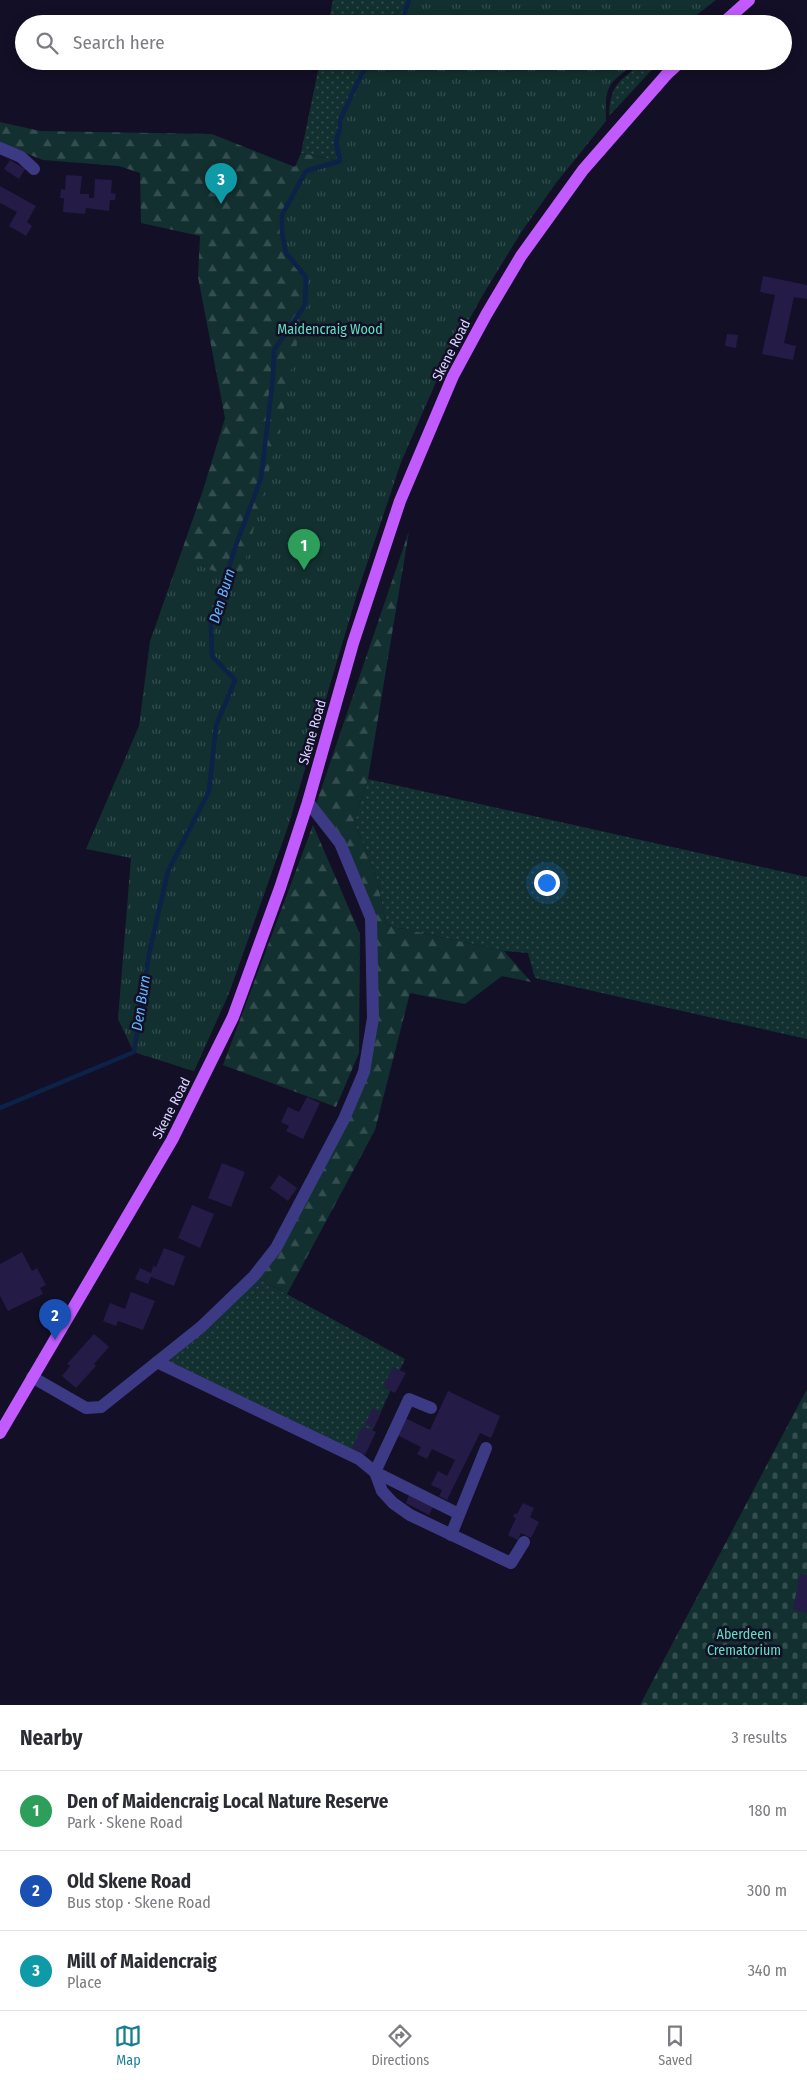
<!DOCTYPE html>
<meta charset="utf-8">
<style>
body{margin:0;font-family:"Fira Sans Condensed",sans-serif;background:#f7f7f7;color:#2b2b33}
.you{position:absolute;left:546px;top:882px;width:18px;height:18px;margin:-12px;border:4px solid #fff;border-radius:50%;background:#1a73e8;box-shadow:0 0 0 8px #1a73e833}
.badge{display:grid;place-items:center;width:32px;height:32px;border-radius:50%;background:#187f8f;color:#fff;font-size:16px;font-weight:700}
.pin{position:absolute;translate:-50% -41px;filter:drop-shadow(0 1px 2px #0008)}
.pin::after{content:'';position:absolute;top:26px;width:18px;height:15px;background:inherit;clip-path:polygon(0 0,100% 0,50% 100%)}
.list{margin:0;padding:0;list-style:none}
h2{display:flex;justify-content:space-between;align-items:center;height:65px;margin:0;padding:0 20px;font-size:21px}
h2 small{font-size:16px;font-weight:400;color:#7c7c81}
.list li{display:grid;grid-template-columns:32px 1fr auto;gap:15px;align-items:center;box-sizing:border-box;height:80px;padding:0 20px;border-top:1px solid #e1e1e2}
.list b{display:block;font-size:19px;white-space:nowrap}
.list p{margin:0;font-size:16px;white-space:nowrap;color:#7c7c81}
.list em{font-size:16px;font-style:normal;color:#7c7c81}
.icon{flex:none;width:28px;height:28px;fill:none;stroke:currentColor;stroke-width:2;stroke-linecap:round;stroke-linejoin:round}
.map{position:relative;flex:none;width:807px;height:1705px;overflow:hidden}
.search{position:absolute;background:#fff;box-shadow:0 2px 12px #0003;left:15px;right:15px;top:15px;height:55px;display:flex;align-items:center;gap:12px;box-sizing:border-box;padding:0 18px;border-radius:28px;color:#7c7c81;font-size:19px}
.sheet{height:305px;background:#fff}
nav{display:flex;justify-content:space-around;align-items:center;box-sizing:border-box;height:70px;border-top:1px solid #e1e1e2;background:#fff;font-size:14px;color:#7c7c81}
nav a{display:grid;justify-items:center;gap:2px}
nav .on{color:#187f8f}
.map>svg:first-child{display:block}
.grass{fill:url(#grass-dots)}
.forest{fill:url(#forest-firs)}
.cemetery{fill:url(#cemetery-stones)}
.park{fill:url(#park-tufts)}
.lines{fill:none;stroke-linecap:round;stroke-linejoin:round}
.stream{stroke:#0c2248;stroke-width:4.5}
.building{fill:#241b47}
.minor{stroke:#3d3a85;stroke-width:12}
.major{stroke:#c25bff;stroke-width:12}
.labels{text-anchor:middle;stroke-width:5;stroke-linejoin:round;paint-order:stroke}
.park-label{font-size:14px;fill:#5fe0c0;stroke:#130f26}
.street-label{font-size:14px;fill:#d9d4ff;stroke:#130f26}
.water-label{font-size:15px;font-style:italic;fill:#62b6ff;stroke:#130f26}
</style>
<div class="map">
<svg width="807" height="1705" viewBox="0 0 807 1705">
<defs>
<pattern id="grass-dots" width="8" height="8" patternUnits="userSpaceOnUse" patternTransform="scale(1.25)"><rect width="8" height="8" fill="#12302f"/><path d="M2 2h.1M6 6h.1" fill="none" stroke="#344d4e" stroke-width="1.8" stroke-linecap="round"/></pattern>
<pattern id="forest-firs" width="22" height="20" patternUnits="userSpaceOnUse" patternTransform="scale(1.25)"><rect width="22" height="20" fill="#12302f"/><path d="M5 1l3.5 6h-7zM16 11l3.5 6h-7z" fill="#344d4e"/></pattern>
<pattern id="cemetery-stones" width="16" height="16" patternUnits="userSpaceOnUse" patternTransform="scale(1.25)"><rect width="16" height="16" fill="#12302f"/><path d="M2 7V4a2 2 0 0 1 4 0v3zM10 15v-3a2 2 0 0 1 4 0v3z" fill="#344d4e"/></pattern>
<pattern id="park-tufts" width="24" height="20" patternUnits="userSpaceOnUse" patternTransform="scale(1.25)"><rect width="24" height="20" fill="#12302f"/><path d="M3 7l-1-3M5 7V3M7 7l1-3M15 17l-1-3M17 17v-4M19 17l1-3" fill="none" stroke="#344d4e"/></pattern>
</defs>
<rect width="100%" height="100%" fill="#130f26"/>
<g class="grass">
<polygon points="333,0 554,0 534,24 328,24"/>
<polygon points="320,61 491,61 340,161 301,153"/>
<path d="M645,61H660L609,116C610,83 621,80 645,61Z"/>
<polygon points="368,779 807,877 807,1039 535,978 528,953 504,951 386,925 377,879 354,821"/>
<polygon points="254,1276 405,1359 359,1459 157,1362"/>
</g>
<g class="forest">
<polygon points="602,81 441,370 401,462 358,590 288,826 229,993 194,1071 134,1052 118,1019 160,613 203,490 225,418 198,277 200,236 141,223 140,173 119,166 43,160 0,143 0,122 40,131 212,134 295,167 301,153 340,161"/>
<polygon points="409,531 368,779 354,821 377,879 386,925 504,951 531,982 502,976 465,1004 410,993 375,1130 287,1294 254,1276 276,1248 364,1072 373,1018 372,922 340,843 314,810"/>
<polygon points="313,825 360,934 359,1053 336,1107 223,1065"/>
</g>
<polygon class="cemetery" points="807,1389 807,1705 640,1705 641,1703"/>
<g class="park">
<polygon points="409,0 716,0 685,24 401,24"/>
<path d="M371,61H638C608,85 605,82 606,121L556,183L522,231L479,301L441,370L401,462L358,590L288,826L229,993L194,1071L134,1052L118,1019L131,858L86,849L139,726L150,641L180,558L240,581L278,436L305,305L306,277L286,253L282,233V215L306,171L340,161L336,141L340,129V120L361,75Z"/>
</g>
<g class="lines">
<g class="stream">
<polyline points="401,24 409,0"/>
<polyline points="0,1108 134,1052 149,954 168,871 209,791 216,726 235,680 212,656 211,624 236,545 261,478 273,378 274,350 305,305 306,277 286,253 282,233 282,215 306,171 340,161 336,141 340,129 340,120 361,75 371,61"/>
</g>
</g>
<g class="building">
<polygon points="10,160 25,169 19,179 4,169"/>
<polygon points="66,175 82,176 80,194 89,194 89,198 94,198 95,179 112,180 111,193 116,194 115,200 110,200 109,211 86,208 85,214 63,212 64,198 60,198 61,189 65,190"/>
<polygon points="0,186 36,206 27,222 32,226 26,236 9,226 17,212 0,203"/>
<polygon points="763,276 807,285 807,299 794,297 784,343 796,346 793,360 762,354 775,295 760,292"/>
<polygon points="727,334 738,335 736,348 725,346"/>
<polygon points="307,1097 320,1103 303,1139 286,1131 289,1126 281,1122 288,1107 299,1112"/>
<polygon points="222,1163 245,1172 231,1207 208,1198"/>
<polygon points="279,1175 297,1188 288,1201 270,1188"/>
<polygon points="192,1205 214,1214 200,1248 178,1238"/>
<polygon points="164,1248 185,1256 174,1286 151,1277 148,1284 135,1279 140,1268 151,1273 153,1266 156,1267"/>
<polygon points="22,1252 32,1271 37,1268 46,1285 40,1288 43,1294 8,1311 0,1296 0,1264"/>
<polygon points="131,1292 155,1301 143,1330 118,1321 116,1326 103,1321 110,1303 125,1309"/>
<polygon points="94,1334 109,1347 94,1364 96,1366 76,1388 62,1376 70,1366 67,1364"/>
<polygon points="393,1367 406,1373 395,1393 383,1387"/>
<polygon points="448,1391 500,1416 491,1438 480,1433 447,1500 439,1496 442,1490 431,1485 438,1471 447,1476 455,1460 432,1449 427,1459 417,1454 421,1447 395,1434 403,1417 430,1430"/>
<polygon points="373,1408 381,1413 374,1428 365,1424"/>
<polygon points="363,1426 376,1432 365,1455 352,1448"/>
<polygon points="409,1495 433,1507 429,1515 406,1503"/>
<polygon points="523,1503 534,1508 530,1517 539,1522 531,1538 521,1533 518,1540 508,1535 516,1518 513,1517 515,1513 517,1514"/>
<polygon points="800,1574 807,1576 807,1613 793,1609"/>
</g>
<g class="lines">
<g class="minor">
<polyline points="0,148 21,157 34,169"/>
<polyline points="157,1362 359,1459 375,1472 409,1399 431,1408"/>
<polyline points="32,1377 86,1408 101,1407 201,1327 254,1276 276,1248 344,1119 364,1072 373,1018 371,918 340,843 308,802"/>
<polyline points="375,1472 382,1491 393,1503 410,1515 511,1563 524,1542"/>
<polyline points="375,1472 459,1514"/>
<polyline points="451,1535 486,1448"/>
</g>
<g class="major">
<polyline points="722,24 749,0"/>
<polyline points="0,1433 172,1140 233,1017 280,888 308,802 353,643 400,501 453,376 486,315 521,256 583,170 667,74 681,61"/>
</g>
</g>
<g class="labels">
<g class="park-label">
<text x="330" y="334">Maidencraig Wood</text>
<text x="744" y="1639">Aberdeen<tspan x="744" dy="16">Crematorium</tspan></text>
</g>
<g class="street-label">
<text transform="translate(451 350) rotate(-63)" y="5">Skene Road</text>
<text transform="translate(312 732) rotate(-74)" y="5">Skene Road</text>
<text transform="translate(171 1108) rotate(-63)" y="5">Skene Road</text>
</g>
<g class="water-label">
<text transform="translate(222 596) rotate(-73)" y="5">Den Burn</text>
<text transform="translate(141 1003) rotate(-81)" y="5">Den Burn</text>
</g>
</g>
</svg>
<div class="you"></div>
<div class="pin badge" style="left:304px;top:570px;background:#2e9e5b">1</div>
<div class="pin badge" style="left:55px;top:1340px;background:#1a4fb4">2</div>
<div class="pin badge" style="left:221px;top:204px;background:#0f9aa8">3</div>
<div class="search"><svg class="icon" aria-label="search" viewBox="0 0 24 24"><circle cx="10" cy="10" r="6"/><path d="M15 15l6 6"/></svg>Search here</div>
</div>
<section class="sheet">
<h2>Nearby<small>3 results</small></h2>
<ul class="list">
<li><span class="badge" style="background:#2e9e5b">1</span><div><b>Den of Maidencraig Local Nature Reserve</b><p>Park · Skene Road</p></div><em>180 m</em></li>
<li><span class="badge" style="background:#1a4fb4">2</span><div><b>Old Skene Road</b><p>Bus stop · Skene Road</p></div><em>300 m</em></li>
<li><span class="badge" style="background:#0f9aa8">3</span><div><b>Mill of Maidencraig</b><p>Place</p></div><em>340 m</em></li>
</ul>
</section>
<nav>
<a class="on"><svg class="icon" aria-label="map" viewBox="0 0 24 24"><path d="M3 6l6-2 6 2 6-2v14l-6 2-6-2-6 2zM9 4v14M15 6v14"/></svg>Map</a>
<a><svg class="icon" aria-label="directions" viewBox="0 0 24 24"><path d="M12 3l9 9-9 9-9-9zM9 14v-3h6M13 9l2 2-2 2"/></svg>Directions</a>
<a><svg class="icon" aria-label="saved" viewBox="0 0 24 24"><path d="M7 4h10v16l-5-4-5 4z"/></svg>Saved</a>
</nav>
